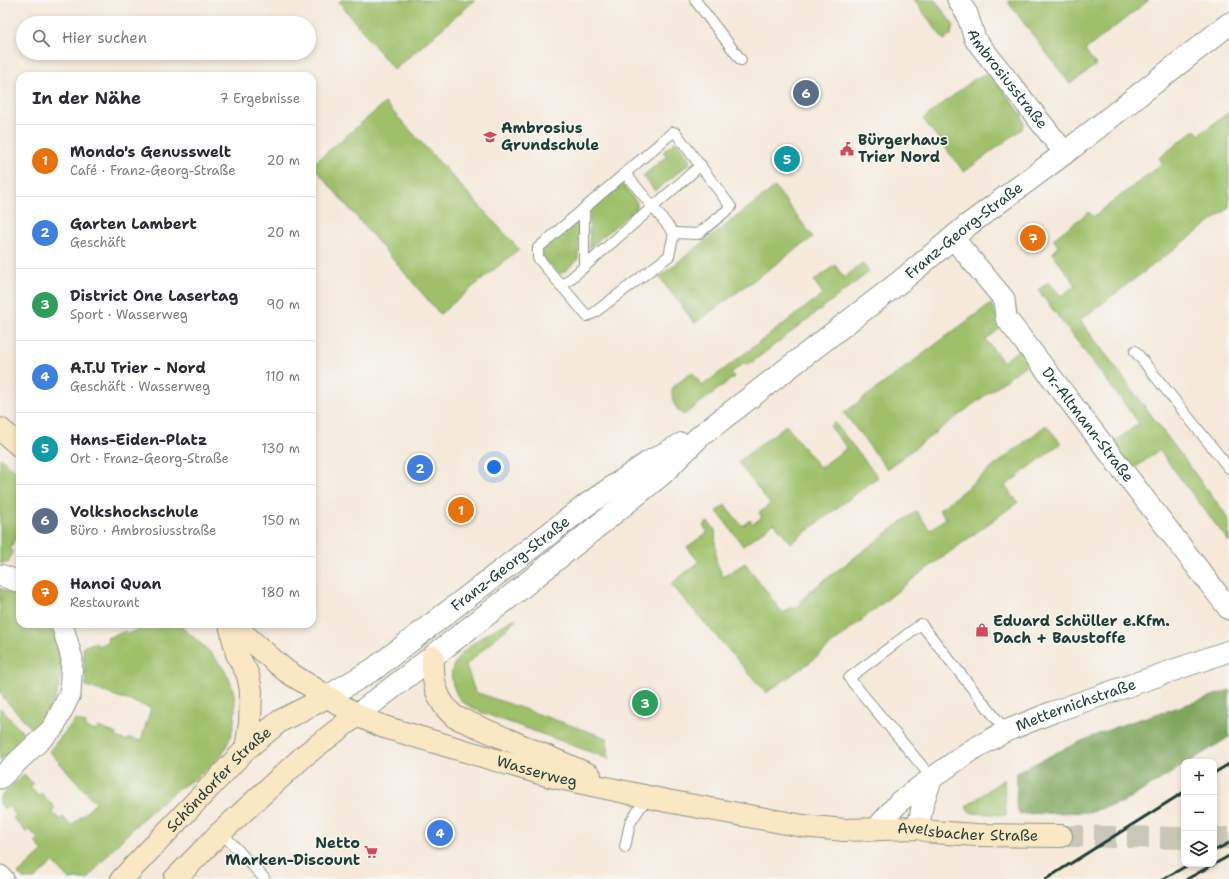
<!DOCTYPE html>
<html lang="de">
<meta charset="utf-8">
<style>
body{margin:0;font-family:"Shantell Sans",sans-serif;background:#f7f7f7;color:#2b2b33}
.controls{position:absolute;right:12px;bottom:12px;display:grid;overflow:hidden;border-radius:8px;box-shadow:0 2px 6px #0003}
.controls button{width:36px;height:36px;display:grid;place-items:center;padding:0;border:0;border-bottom:1px solid #e1e1e2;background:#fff;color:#2b2b33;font:20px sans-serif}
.you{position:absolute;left:494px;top:467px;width:14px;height:14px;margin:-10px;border:3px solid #fff;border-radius:50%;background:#1a73e8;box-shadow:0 0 0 6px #1a73e833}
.badge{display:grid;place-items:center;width:26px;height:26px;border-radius:50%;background:#db2777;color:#fff;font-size:13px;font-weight:700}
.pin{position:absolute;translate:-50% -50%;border:2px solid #fff;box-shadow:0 1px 4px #0006}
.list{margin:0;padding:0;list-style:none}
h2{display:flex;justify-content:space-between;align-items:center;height:52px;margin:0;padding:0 16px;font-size:17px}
h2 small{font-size:13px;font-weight:400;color:#7c7c81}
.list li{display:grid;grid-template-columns:26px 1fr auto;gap:12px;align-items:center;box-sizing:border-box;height:72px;padding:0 16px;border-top:1px solid #e1e1e2}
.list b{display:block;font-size:15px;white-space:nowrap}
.list p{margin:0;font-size:13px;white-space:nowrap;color:#7c7c81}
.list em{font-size:13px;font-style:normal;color:#7c7c81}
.icon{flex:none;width:22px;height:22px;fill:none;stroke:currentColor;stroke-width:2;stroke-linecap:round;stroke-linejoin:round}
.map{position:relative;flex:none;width:1229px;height:879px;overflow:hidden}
.search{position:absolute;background:#fff;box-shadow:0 2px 6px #0003;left:16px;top:16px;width:300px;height:44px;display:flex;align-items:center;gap:10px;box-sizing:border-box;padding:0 14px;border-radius:22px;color:#7c7c81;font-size:15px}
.panel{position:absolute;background:#fff;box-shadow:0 2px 6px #0003;left:16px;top:72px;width:300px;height:556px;border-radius:12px}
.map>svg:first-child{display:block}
.green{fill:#9fc069;stroke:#5f7e4e}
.forest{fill:#7fa65d;stroke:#4f7248}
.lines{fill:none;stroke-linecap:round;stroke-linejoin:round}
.secondary-tunnel{stroke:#cac7b9;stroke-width:22;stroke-dasharray:22 11;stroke-linecap:butt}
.service-casing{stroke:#8a9387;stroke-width:12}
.minor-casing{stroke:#8a9387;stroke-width:23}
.tertiary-casing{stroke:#8a9387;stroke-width:24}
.secondary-casing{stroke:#8a9387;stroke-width:24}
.service{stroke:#fff;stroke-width:10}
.minor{stroke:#fff;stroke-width:21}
.tertiary{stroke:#fff;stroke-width:22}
.secondary{stroke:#fae7c3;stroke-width:22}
.rail{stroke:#1f3d34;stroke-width:3}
.labels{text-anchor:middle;stroke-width:3;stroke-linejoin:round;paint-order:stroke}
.street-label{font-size:15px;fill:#1f3d34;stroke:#f6f6f2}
.poi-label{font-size:15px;font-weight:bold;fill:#1f3d34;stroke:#f6f6f2;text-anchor:start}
</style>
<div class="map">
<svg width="1229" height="879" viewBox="0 0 1229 879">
<rect width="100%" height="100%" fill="#f6f6f2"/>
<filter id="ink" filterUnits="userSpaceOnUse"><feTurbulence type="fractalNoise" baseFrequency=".025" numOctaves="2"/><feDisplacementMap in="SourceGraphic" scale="8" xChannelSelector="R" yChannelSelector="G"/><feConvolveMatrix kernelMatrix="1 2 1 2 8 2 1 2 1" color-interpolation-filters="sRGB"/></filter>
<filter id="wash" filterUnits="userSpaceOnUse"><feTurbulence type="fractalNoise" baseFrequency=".012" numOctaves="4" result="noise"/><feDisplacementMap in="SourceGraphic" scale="16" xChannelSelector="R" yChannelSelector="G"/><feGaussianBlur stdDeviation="0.9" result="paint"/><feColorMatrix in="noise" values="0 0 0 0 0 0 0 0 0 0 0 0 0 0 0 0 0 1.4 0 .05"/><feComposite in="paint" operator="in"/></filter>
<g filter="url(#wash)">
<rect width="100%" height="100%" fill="#f5e9da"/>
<g class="green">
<polygon points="341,0 475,0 394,70 339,2"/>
<polygon points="914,0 935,0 953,25 951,35 944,40"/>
<polygon points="1011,0 1149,0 1085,50 1096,65 1070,84 1008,2"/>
<polygon points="987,73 991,74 1022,115 1024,124 1022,129 964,172 923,119 976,78"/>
<polygon points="385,103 519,249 440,314 312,165"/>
<polygon points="1229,112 1229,208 1080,320 1229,519 1229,542 1159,450 1132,470 1112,444 1139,423 1038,290 1049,282 1061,296 1076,285 1052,253 1059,247 1053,239 1089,212 1093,217 1163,163 1159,158 1195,130 1199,135"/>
<polygon points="676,141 690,159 690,163 655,191 643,176 667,156 663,152"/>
<polygon points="622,184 637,203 637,208 589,248 590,209"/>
<polygon points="775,187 813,237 695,323 659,277"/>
<polygon points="577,223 579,223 578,259 563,273 558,273 542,256 543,250"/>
<path d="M862,263L869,272L747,366L744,363L731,373L734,377L684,415C674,408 670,399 673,387L692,372L702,386L823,294L814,281L835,265L844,278Z"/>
<polygon points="991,303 996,316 1004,325 986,340 1003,362 1021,348 1031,361 887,469 844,413"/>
<polygon points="834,422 878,477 791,543 774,523 743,546 717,511 725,505 742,526 750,520 753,524 762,517 759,513 770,504 738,462 786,425 820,468 847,448 830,426"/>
<polygon points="1046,425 1061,443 1005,486 1018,502 910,581 810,662 766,693 671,584 699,562 687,547 708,532 703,526 708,522 715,530 716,561 723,577 745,563 783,613 792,607 794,609 802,603 801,600 810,593 809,592 916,511 930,530 946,518 939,510"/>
<polygon points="0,458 20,475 20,538 19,540 15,539 10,549 13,551 8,563 0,563"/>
<path d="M0,588L20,598V624H48C65,647 64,683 51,707C46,715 39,722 32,729L0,694Z"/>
<path d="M514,619L516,620L466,665L475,692L607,738L609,759C580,748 552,738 523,727C503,720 481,714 464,703C458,699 455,691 453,685C442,654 492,631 514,619Z"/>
<path d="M142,624H178C212,653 244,676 233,727C230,741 224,754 213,764C200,777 181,786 166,798C137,823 111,849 88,879H69L53,862L35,879H23L18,874L43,851L35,842L38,839L30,830L27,833L13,818L16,815L8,806L5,809L0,804V797L24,774L33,784L30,787L38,796L41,793L55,808L52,812L60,820L63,817L71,826L96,803L49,751L75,720L86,723L85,728L97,731L98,727L117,734L116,737L127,741L129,738L141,741L151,708L86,686L83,647L96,642L97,646L108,642L107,638L126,631L127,634L138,630L137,626Z"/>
<polygon points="0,708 27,737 0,761"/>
<polygon points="1004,779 1006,815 972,813 967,809 967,806"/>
</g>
<path class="forest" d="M1229,690V737L1189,762H1184V765L1124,802L1089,812L1020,814L1016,805L1017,773C1050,755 1084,739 1119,726C1156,713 1193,704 1229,690Z"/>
</g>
<g filter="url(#ink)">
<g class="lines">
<g class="secondary-tunnel">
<polyline points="1061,836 1184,838"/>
<polyline points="1214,838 1229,838"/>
</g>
<g class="service-casing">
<g id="service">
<polyline points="695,0 741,60"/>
<polygon points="673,132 676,133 731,207 698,234 674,233 669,256 594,313 587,316 538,258 538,248"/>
<polyline points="625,173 674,233"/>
<polyline points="584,209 584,267"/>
<polyline points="561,287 701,165"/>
<polyline points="1135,351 1229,468"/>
<polyline points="932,778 849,678 921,624 1006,731"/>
<polyline points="221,832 264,878"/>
<polyline points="625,847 630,823 647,797"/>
</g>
</g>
<g class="minor-casing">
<g id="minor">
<path id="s1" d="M958,0L967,14L975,39L1065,153"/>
<path id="s2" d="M953,238L1004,299L1006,318L1229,609"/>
<polyline points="0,575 20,582"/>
<polyline points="0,778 53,728 70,694 72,659 62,624"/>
<polyline points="918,828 923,802 932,778"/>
<path id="s3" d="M875,830L900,801L970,751L1006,731L1053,712L1229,651"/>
<polyline points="0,876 3,879"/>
</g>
</g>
<g class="tertiary-casing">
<g id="tertiary">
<path id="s4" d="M327,697L374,669L585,506L649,462L682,444"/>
<path id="s5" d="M357,715L516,592L661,475L699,437L901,281L968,225L1065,153L1229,24"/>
</g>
</g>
<g class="secondary-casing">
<g id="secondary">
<polyline points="0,429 20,446"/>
<polyline points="230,624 237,654 248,675 251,691 250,723 246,749"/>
<path id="s6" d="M232,624L286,671L357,715L384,727L550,776L667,801L803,826L844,830L918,828L933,832L976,835L1061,836"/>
<path d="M433,657C432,682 436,701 455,717L590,775"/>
<path id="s7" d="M122,879L246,749L280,721L327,697"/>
<polyline points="175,879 221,832 305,755 357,715"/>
</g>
</g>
<use href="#service" class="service"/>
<use href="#minor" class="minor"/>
<use href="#tertiary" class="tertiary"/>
<use href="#secondary" class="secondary"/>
<g class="rail">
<polyline points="1214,773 1229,764"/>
<polyline points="1214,851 1229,843"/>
<polyline points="1046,879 1184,792"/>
<polyline points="1163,879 1190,864"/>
<polyline points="1187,879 1229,856"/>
</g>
</g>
</g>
<defs>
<g id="school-bare" transform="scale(1.08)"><path d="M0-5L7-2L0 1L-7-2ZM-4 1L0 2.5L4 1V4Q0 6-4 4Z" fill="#d1495b" stroke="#f6f6f2" stroke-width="2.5" paint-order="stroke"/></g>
<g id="civic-bare" transform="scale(1.08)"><path d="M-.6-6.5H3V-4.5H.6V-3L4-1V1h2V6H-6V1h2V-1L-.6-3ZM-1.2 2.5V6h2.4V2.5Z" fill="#d1495b" stroke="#f6f6f2" stroke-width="2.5" paint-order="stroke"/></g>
<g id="shop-bare" transform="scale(1.08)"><path d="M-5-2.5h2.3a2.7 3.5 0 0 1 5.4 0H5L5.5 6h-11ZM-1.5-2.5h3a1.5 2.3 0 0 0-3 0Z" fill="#d1495b" stroke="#f6f6f2" stroke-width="2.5" paint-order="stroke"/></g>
<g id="supermarket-bare" transform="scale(1.08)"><path d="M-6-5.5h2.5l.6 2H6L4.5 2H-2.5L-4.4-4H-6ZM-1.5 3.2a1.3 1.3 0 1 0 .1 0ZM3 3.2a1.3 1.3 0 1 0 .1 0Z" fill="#d1495b" stroke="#f6f6f2" stroke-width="2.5" paint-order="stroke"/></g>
</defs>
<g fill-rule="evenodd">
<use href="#school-bare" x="490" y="137"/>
<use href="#civic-bare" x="847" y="149"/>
<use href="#shop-bare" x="982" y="630"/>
<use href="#supermarket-bare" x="371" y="852"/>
</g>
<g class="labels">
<g class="street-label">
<text dy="5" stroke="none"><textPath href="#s1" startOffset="94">Ambrosiusstraße</textPath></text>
<text dy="5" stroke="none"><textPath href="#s5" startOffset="777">Franz-Georg-Straße</textPath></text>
<text dy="5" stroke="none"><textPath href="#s2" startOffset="233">Dr.-Altmann-Straße</textPath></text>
<text dy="5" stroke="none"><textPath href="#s4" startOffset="227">Franz-Georg-Straße</textPath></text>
<text dy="5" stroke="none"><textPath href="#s3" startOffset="240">Metternichstraße</textPath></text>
<text dy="5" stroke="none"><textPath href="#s6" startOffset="344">Wasserweg</textPath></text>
<text dy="5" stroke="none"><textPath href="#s7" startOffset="139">Schöndorfer Straße</textPath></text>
<text dy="5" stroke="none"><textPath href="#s6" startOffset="781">Avelsbacher Straße</textPath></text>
</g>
<g class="poi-label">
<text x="501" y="133">Ambrosius<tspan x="501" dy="17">Grundschule</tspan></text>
<text x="858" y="145">Bürgerhaus<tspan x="858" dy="17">Trier Nord</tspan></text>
<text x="993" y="626">Eduard Schüller e.Kfm.<tspan x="993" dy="17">Dach + Baustoffe</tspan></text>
<text x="360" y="848" text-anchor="end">Netto<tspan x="360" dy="17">Marken-Discount</tspan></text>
</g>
</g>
</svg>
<div class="controls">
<button>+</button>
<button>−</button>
<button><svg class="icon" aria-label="layers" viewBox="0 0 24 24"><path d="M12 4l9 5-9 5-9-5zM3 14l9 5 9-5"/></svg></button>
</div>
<div class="you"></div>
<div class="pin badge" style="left:461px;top:510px;background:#e8710a">1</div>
<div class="pin badge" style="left:420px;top:468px;background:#3f7fe0">2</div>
<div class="pin badge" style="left:645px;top:703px;background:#2e9e5b">3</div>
<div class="pin badge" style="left:440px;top:833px;background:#3f7fe0">4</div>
<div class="pin badge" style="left:787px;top:159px;background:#0f9aa8">5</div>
<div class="pin badge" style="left:806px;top:93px;background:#5c6f8a">6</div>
<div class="pin badge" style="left:1033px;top:238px;background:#e8710a">7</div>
<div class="search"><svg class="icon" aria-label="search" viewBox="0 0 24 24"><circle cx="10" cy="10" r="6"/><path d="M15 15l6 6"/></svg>Hier suchen</div>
<section class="panel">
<h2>In der Nähe<small>7 Ergebnisse</small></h2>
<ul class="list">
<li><span class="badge" style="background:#e8710a">1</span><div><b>Mondo's Genusswelt</b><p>Café · Franz-Georg-Straße</p></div><em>20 m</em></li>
<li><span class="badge" style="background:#3f7fe0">2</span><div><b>Garten Lambert</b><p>Geschäft</p></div><em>20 m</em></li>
<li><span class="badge" style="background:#2e9e5b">3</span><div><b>District One Lasertag</b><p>Sport · Wasserweg</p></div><em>90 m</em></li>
<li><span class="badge" style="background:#3f7fe0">4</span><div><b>A.T.U Trier - Nord</b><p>Geschäft · Wasserweg</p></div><em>110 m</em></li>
<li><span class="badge" style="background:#0f9aa8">5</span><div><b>Hans-Eiden-Platz</b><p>Ort · Franz-Georg-Straße</p></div><em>130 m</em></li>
<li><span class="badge" style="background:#5c6f8a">6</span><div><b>Volkshochschule</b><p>Büro · Ambrosiusstraße</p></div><em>150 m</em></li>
<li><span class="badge" style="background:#e8710a">7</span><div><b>Hanoi Quan</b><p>Restaurant</p></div><em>180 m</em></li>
</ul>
</section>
</div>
